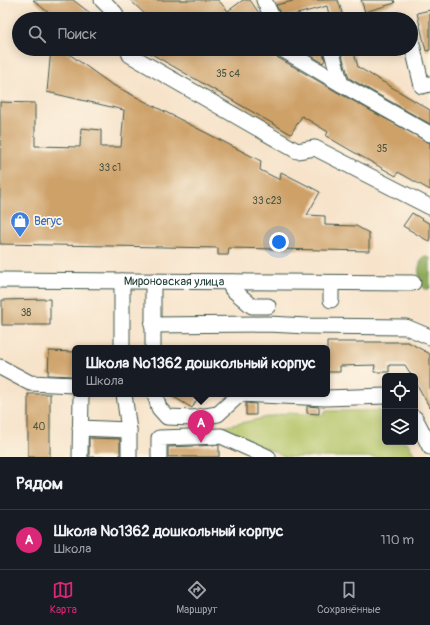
<!DOCTYPE html>
<html lang="ru">
<meta charset="utf-8">
<style>
body{margin:0;font-family:Pangolin,sans-serif;background:#20242c;color:#f1f3f6}
.controls{position:absolute;right:12px;bottom:12px;display:grid;overflow:hidden;border-radius:6px;box-shadow:0 2px 10px #0003}
.controls button{width:36px;height:36px;display:grid;place-items:center;padding:0;border:0;border-bottom:1px solid #363941;background:#171b24;color:#f1f3f6;font:20px sans-serif}
.you{position:absolute;left:279px;top:242px;width:14px;height:14px;margin:-10px;border:3px solid #fff;border-radius:50%;background:#1a73e8;box-shadow:0 0 0 6px #1a73e833}
.badge{display:grid;place-items:center;width:26px;height:26px;border-radius:50%;background:#db2777;color:#fff;font-size:13px;font-weight:700}
.pin{position:absolute;translate:-50% -33px;filter:drop-shadow(0 1px 2px #0008)}
.pin::after{content:'';position:absolute;top:21px;width:14px;height:12px;background:inherit;clip-path:polygon(0 0,100% 0,50% 100%)}
.popup{position:absolute;left:72px;top:345px;width:258px;height:52px;box-sizing:border-box;display:grid;place-content:center;border-radius:6px;background:#171b24;filter:drop-shadow(0 1px 3px #0005);font-size:13px;white-space:nowrap;color:#9ea1a6}
.popup b{font-size:15px;color:#f1f3f6}
.popup::after{content:'';position:absolute;left:50%;top:100%;margin-left:-8px;border:8px solid transparent;border-top-color:#171b24}
.list{margin:0;padding:0;list-style:none}
h2{display:flex;justify-content:space-between;align-items:center;height:52px;margin:0;padding:0 16px;font-size:17px}
h2 small{font-size:13px;font-weight:400;color:#9ea1a6}
.list li{display:grid;grid-template-columns:26px 1fr auto;gap:12px;align-items:center;box-sizing:border-box;height:60px;padding:0 16px;border-top:1px solid #363941}
.list b{display:block;font-size:15px;white-space:nowrap}
.list p{margin:0;font-size:13px;white-space:nowrap;color:#9ea1a6}
.list em{font-size:13px;font-style:normal;color:#9ea1a6}
.icon{flex:none;width:22px;height:22px;fill:none;stroke:currentColor;stroke-width:2;stroke-linecap:round;stroke-linejoin:round}
.map{position:relative;flex:none;width:430px;height:457px;overflow:hidden}
.search{position:absolute;background:#171b24;box-shadow:0 2px 10px #0003;left:12px;right:12px;top:12px;height:44px;display:flex;align-items:center;gap:10px;box-sizing:border-box;padding:0 14px;border-radius:22px;color:#9ea1a6;font-size:15px}
.sheet{height:112px;background:#171b24}
nav{display:flex;justify-content:space-around;align-items:center;box-sizing:border-box;height:56px;border-top:1px solid #363941;background:#171b24;font-size:11px;color:#9ea1a6}
nav a{display:grid;justify-items:center;gap:2px}
nav .on{color:#db2777}
.map>svg:first-child{display:block}
.green{fill:#b3c467;stroke:#69804e}
.forest{fill:#8eaa5c;stroke:#567448}
.building{fill:#cea169}
.lines{fill:none;stroke-linecap:round;stroke-linejoin:round}
.minor-casing{stroke:#3f564a;stroke-width:17}
.minor{stroke:#fff;stroke-width:15}
.labels{text-anchor:middle;stroke-width:3.5;stroke-linejoin:round;paint-order:stroke}
.number-label{font-size:10px;fill:#4b5641}
.shop-label{font-size:12px;fill:#366cbe;stroke:#fcf5e5;text-anchor:start}
.street-label{font-size:12px;fill:#1f3d34;stroke:#fcf5e5}
</style>
<div class="map">
<svg width="430" height="457" viewBox="0 0 430 457">
<rect width="100%" height="100%" fill="#fcf5e5"/>
<filter id="ink" filterUnits="userSpaceOnUse"><feTurbulence type="fractalNoise" baseFrequency=".025" numOctaves="2"/><feDisplacementMap in="SourceGraphic" scale="8" xChannelSelector="R" yChannelSelector="G"/><feConvolveMatrix kernelMatrix="1 2 1 2 8 2 1 2 1" color-interpolation-filters="sRGB"/></filter>
<filter id="wash" filterUnits="userSpaceOnUse"><feTurbulence type="fractalNoise" baseFrequency=".012" numOctaves="4" result="noise"/><feDisplacementMap in="SourceGraphic" scale="16" xChannelSelector="R" yChannelSelector="G"/><feGaussianBlur stdDeviation="0.9" result="paint"/><feColorMatrix in="noise" values="0 0 0 0 0 0 0 0 0 0 0 0 0 0 0 0 0 1.4 0 .05"/><feComposite in="paint" operator="in"/></filter>
<g filter="url(#wash)">
<rect width="100%" height="100%" fill="#f7e3ca"/>
<polygon class="green" points="325,411 382,411 385,416 385,442 407,442 416,457 286,457 219,428 286,413 324,415"/>
<path class="forest" d="M424,256L430,258V289H424C418,277 416,267 424,256Z"/>
<g id="blocks">
<g class="building">
<polygon points="33,0 73,0 98,19 56,19"/>
<polygon points="130,0 218,0 228,11 243,0 250,0 263,19 150,19"/>
<polygon points="297,0 338,0 344,19 330,19 327,6 282,18 276,5"/>
<polygon points="361,0 394,0 395,3 365,12"/>
<polygon points="430,10 430,50 426,51 417,13"/>
<polygon points="51,49 62,49 111,84 261,161 260,170 280,180 281,172 320,192 307,215 325,216 325,225 356,226 369,233 369,251 229,248 228,255 218,255 218,248 0,244 0,102 35,103 35,146 80,147 81,128 101,130 101,147 121,147 124,110 47,92"/>
<polygon points="143,49 273,49 277,57 337,92 430,143 430,190 398,172 396,176 350,150 326,136 328,132 302,116 291,134"/>
<polygon points="300,49 322,49 325,60 323,63"/>
<polygon points="340,49 353,49 358,67 430,110 430,124 349,78"/>
<polygon points="412,213 430,224 430,242 403,226"/>
<polygon points="50,299 50,325 2,325 2,300"/>
<polygon points="327,342 408,342 430,354 430,408 415,381 415,376 412,376 405,365 389,365 389,372 374,372 375,365 340,366 340,372 327,372"/>
<polygon points="49,351 75,352 75,376 48,375"/>
<rect x="28" y="394" width="22" height="63"/>
<polygon points="169,394 200,394 192,408"/>
<polygon points="246,403 256,404 256,415 246,415"/>
<polygon points="307,406 319,407 319,414 307,413"/>
<polygon points="89,438 120,439 120,457 89,457"/>
<polygon points="219,445 219,457 168,457 168,447"/>
</g>
</g>
</g>
<g filter="url(#ink)">
<use href="#blocks" fill-opacity="0" stroke="#3f564a" stroke-width="1"/>
<g class="lines">
<g class="minor-casing">
<g id="minor">
<polyline points="102,0 115,13 117,19"/>
<polyline points="264,0 273,19"/>
<polyline points="411,40 422,86 430,84"/>
<polyline points="128,49 130,55 297,151 315,148 430,207"/>
<polyline points="282,49 341,84"/>
<polyline points="331,49 341,84 430,134"/>
<path id="s1" d="M0,280L413,283"/>
<polyline points="122,281 122,348"/>
<polyline points="153,281 153,348"/>
<polyline points="232,282 232,289 252,306 268,306"/>
<polyline points="331,300 331,283"/>
<polyline points="152,325 268,324 307,326 406,327 430,337"/>
<polyline points="0,367 30,383 75,385"/>
<polyline points="124,394 129,430"/>
<polyline points="155,394 159,408 167,417 193,418 218,414 240,394 326,398 385,396"/>
<polyline points="415,418 430,447"/>
<polyline points="80,428 129,430 129,457"/>
<polyline points="80,457 81,394"/>
<polyline points="159,457 159,438 221,436 268,457"/>
</g>
</g>
<use href="#minor" class="minor"/>
</g>
</g>
<defs>
<g id="shop-pin" transform="scale(1)"><path d="M0 17L-7.5 6A9.5 9.5 0 1 1 7.5 6Z" fill="#3f7fe0" stroke="#fcf5e5"/><path d="M-5-2.5h2.3a2.7 3.5 0 0 1 5.4 0H5L5.5 6h-11ZM-1.5-2.5h3a1.5 2.3 0 0 0-3 0Z" fill="#fff"/></g>
</defs>
<g fill-rule="evenodd">
<use href="#shop-pin" x="20" y="221"/>
</g>
<g class="labels">
<g class="number-label">
<text x="228" y="77">35 с4</text>
<text x="382" y="152">35</text>
<text x="110" y="171">33 с1</text>
<text x="267" y="204">33 с23</text>
<text x="26" y="316">38</text>
<text x="39" y="430">40</text>
</g>
<g class="shop-label">
<text x="34" y="225">Вегус</text>
</g>
<g class="street-label">
<text dy="4" stroke="none"><textPath href="#s1" startOffset="174">Мироновская улица</textPath></text>
</g>
</g>
</svg>
<div class="controls">
<button><svg class="icon" aria-label="locate" viewBox="0 0 24 24"><circle cx="12" cy="12" r="6"/><path d="M12 2v4M12 18v4M2 12h4M18 12h4"/></svg></button>
<button><svg class="icon" aria-label="layers" viewBox="0 0 24 24"><path d="M12 4l9 5-9 5-9-5zM3 14l9 5 9-5"/></svg></button>
</div>
<div class="you"></div>
<div class="pin badge" style="left:201px;top:443px">A</div>
<div class="popup"><b>Школа №1362 дошкольный корпус</b>Школа</div>
<div class="search"><svg class="icon" aria-label="search" viewBox="0 0 24 24"><circle cx="10" cy="10" r="6"/><path d="M15 15l6 6"/></svg>Поиск</div>
</div>
<section class="sheet">
<h2>Рядом<small></small></h2>
<ul class="list">
<li><span class="badge">A</span><div><b>Школа №1362 дошкольный корпус</b><p>Школа</p></div><em>110 m</em></li>
</ul>
</section>
<nav>
<a class="on"><svg class="icon" aria-label="map" viewBox="0 0 24 24"><path d="M3 6l6-2 6 2 6-2v14l-6 2-6-2-6 2zM9 4v14M15 6v14"/></svg>Карта</a>
<a><svg class="icon" aria-label="directions" viewBox="0 0 24 24"><path d="M12 3l9 9-9 9-9-9zM9 14v-3h6M13 9l2 2-2 2"/></svg>Маршрут</a>
<a><svg class="icon" aria-label="saved" viewBox="0 0 24 24"><path d="M7 4h10v16l-5-4-5 4z"/></svg>Сохранённые</a>
</nav>
